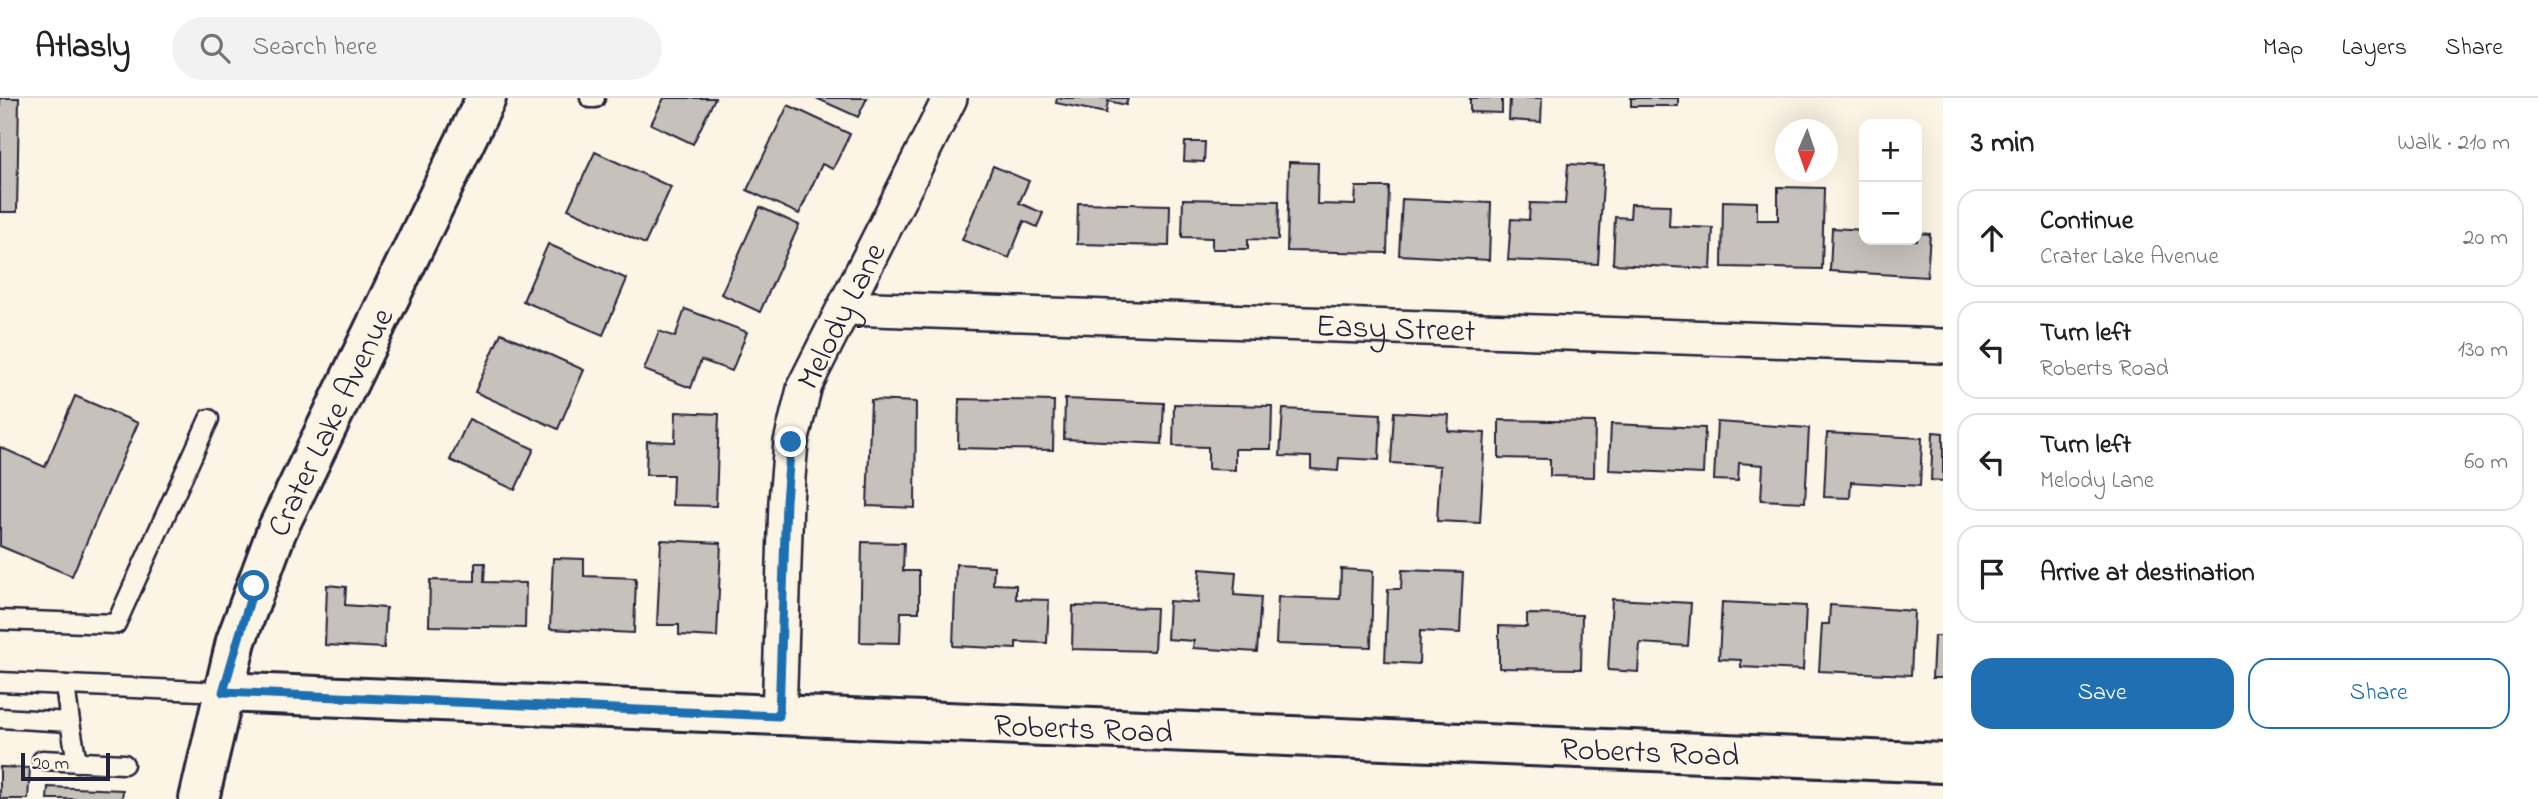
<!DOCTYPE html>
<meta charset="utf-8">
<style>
body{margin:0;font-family:"Indie Flower",sans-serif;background:#f2f2f2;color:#202124}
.controls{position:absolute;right:21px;top:21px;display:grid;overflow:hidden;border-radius:14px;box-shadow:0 7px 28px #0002}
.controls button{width:63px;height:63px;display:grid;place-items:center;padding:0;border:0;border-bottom:2px solid #e0e0e0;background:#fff;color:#202124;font:35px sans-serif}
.compass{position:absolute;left:1775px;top:21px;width:63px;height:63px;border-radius:50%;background:#fff;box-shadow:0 7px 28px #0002;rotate:182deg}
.scale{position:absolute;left:21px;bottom:18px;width:89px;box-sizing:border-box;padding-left:7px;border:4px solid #22223b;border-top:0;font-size:19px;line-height:24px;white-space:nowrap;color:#22223b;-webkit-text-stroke:5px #fcf5e5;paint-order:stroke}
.stop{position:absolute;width:21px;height:21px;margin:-16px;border:5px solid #1f6fb2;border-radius:50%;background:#fff}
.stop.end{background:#1f6fb2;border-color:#fff;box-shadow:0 2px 7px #0008}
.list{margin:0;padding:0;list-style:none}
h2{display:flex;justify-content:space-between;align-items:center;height:91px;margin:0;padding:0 28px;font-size:30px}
h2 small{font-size:23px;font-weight:400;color:#757577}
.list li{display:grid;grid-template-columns:46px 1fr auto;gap:21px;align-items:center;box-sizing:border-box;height:98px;margin:0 14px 14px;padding:0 14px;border:2px solid #e0e0e0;border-radius:21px}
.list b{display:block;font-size:26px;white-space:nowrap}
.list p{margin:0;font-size:23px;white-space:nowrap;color:#757577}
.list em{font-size:23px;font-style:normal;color:#757577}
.actions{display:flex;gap:14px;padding:21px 28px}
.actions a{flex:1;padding:16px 0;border:2px solid #1f6fb2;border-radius:21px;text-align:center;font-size:24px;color:#1f6fb2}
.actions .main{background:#1f6fb2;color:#fff}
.icon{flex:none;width:38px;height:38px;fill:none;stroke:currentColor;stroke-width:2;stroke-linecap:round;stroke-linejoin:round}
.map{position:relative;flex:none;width:1943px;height:701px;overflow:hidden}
header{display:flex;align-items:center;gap:42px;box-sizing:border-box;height:98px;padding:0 35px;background:#fff;border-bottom:2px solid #e0e0e0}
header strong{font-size:33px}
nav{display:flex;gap:38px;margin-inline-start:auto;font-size:24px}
.search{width:490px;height:63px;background:#f2f2f2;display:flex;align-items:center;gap:18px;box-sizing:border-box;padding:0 24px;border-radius:38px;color:#757577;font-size:26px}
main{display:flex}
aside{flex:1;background:#fff}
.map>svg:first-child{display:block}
.building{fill:#c6c1bb;stroke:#22223b;stroke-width:2}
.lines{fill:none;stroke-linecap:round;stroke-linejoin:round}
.service-casing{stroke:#22223b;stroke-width:23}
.minor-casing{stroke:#22223b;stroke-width:38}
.tertiary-casing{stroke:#22223b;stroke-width:44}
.secondary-casing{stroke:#22223b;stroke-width:44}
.service{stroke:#fcf5e5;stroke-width:18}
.minor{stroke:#fcf5e5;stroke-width:33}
.tertiary{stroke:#fcf5e5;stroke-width:38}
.secondary{stroke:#fcf5e5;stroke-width:38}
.route{stroke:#1f6fb2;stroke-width:9}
.labels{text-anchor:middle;stroke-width:6;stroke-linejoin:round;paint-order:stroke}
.street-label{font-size:32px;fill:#22223b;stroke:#fcf5e5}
</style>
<header>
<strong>Atlasly</strong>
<div class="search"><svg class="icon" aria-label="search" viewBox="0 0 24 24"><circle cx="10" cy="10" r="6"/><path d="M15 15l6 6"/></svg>Search here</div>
<nav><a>Map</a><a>Layers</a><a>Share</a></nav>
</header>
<main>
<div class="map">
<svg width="1943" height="701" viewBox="0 0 1943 701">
<rect width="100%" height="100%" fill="#fcf5e5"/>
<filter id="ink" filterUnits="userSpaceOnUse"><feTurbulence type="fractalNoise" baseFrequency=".0143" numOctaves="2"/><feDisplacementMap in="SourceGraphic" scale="14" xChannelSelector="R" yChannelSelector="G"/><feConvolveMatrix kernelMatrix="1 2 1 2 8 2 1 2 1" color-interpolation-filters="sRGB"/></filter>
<g filter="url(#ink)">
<g class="building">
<polygon points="0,0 19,0 17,114 0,114"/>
<polygon points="664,0 715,0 693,46 651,26"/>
<polygon points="816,0 867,0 858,19"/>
<polygon points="1057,0 1128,0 1126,7 1108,3 1106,15 1056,5"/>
<polygon points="1470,0 1502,0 1502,15 1470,14"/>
<polygon points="1510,0 1542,0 1541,24 1509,22"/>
<rect x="1631" y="0" width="47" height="8"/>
<polygon points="788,7 850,36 833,71 822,66 799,116 747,92"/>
<polygon points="1185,44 1205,44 1204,64 1184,63"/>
<polygon points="595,54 671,89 645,146 568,111"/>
<polygon points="1289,64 1318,65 1317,106 1355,107 1356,89 1389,89 1387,155 1287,153"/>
<polygon points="1568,66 1604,68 1598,166 1508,162 1511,121 1529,122 1530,105 1565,106"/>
<polygon points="993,68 1029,83 1019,105 1043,115 1037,129 1024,123 1009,160 962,142"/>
<polygon points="1778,89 1824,90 1822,171 1722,169 1723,103 1757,104 1757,122 1778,122"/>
<polygon points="1183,101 1279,103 1278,142 1248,141 1248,151 1212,151 1212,140 1182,139"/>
<polygon points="1402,101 1491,105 1489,162 1399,157"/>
<polygon points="1078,105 1170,107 1169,148 1077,146"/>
<polygon points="1631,106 1670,107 1669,128 1713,130 1711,171 1613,166 1615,119 1630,120"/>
<polygon points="760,109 799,127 760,214 721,196"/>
<polygon points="1832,130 1864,132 1864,142 1917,142 1917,135 1930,136 1927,179 1830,173"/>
<polygon points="548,146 627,181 603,237 523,203"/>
<polygon points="685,211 747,234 732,273 701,262 691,290 644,272 659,233 675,239"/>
<polygon points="501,235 584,272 558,331 475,294"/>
<polygon points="75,298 138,325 72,478 0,448 0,349 45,369"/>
<polygon points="959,301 1054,303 1053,352 958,350"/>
<polygon points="1065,301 1164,305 1162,346 1064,341"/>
<polygon points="871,302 916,304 915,410 867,408"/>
<polygon points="1174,306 1272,308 1271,351 1235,351 1235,372 1208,371 1208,349 1173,348"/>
<polygon points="1283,311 1381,316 1379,362 1339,360 1338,373 1311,371 1311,359 1280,358"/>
<polygon points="676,314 719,316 716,408 672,407 673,377 646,377 647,343 675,344"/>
<polygon points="1394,314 1449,317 1448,333 1485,335 1480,425 1437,423 1440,368 1391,365"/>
<polygon points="469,321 534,351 515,392 450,362"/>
<polygon points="1499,322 1595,324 1594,379 1550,378 1550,361 1499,360"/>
<polygon points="1717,324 1809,330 1805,404 1761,402 1763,367 1739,365 1738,383 1714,382"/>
<polygon points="1611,326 1705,330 1703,376 1609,372"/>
<polygon points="1933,334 1943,335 1943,383 1931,382"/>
<polygon points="1827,335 1922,340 1920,388 1851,384 1850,400 1824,399"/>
<polygon points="661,442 721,445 717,539 679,537 679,527 657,527"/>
<polygon points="862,444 904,445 903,473 919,473 919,514 901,514 900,545 860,544"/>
<polygon points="553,460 584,461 584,478 636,480 634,535 550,531"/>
<polygon points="475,465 485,465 484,484 526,485 525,530 429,528 430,482 475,483"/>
<polygon points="956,466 994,468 993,486 1016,487 1016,501 1049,502 1047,545 1016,544 1016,551 953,548"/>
<polygon points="1200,471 1236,474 1234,497 1261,499 1257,554 1193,550 1194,543 1167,541 1169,503 1198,505"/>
<polygon points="1341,471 1373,473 1371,549 1276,546 1278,499 1340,501"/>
<polygon points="1402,472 1463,474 1460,535 1420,533 1419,566 1385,564 1388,491 1401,491"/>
<polygon points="327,487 346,489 345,507 386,510 384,550 325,547"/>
<polygon points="1612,501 1691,505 1688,548 1640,545 1638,574 1608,572"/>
<polygon points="1722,504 1806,508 1803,572 1741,569 1741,562 1719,561"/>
<polygon points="1830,507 1914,513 1911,577 1819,573 1822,526 1829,526"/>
<polygon points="1073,508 1156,510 1154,553 1072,551"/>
<polygon points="1527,516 1582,517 1581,571 1499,570 1499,528 1527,529"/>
<polygon points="1934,538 1943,538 1943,580 1932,580"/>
<polygon points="0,669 30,670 28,701 0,701"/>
<polygon points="48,689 123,692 122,701 47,701"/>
</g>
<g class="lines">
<g class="service-casing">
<g id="service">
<polyline points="590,0 595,0"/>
<polyline points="0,522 116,526 209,321"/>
<polyline points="0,584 223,594"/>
<polyline points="65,587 70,624"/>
<polyline points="0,620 70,624 77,664"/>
<polyline points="42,662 124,666"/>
</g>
</g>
<g class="minor-casing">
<g id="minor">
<path id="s1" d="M846,210L1943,248"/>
<path id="s2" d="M779,618L786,403L791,344L805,287L950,0"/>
</g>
</g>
<g class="tertiary-casing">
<g id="tertiary">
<path id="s3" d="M223,594L1943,665"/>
</g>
</g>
<g class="secondary-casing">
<g id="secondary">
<path id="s4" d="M199,701L236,543L277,432L486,0"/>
</g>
</g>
<use href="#service" class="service"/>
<use href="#minor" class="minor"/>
<use href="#tertiary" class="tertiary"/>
<use href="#secondary" class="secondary"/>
</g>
</g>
<g class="lines" filter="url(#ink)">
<polyline class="route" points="254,488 223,594 779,618 786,403 791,344"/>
</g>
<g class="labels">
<g class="street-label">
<text dy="11" stroke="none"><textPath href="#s2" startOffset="411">Melody Lane</textPath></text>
<text dy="11" stroke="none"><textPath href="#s1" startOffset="550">Easy Street</textPath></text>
<text dy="11" stroke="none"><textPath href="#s4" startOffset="401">Crater Lake Avenue</textPath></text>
<text dy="11" stroke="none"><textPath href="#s3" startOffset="861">Roberts Road</textPath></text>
<text dy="11" stroke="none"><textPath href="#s3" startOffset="1428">Roberts Road</textPath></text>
</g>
</g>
</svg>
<div class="controls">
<button>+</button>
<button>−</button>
</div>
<svg class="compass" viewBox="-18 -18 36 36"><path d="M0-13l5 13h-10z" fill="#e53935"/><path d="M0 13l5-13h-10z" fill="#757577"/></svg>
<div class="scale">20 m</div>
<div class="stop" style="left:254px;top:488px"></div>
<div class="stop end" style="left:791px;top:344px"></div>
</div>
<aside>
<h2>3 min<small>Walk · 210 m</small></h2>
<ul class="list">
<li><svg class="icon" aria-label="ahead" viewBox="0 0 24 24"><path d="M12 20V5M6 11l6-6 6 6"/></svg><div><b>Continue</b><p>Crater Lake Avenue</p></div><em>20 m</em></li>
<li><svg class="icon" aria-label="left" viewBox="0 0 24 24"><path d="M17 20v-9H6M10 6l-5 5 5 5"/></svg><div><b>Turn left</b><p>Roberts Road</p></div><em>130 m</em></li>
<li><svg class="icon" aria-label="left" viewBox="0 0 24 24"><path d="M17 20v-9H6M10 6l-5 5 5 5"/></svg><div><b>Turn left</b><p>Melody Lane</p></div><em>60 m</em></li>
<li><svg class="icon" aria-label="arrive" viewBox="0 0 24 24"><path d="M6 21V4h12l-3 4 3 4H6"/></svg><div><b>Arrive at destination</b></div></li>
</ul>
<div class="actions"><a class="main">Save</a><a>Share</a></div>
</aside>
</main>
